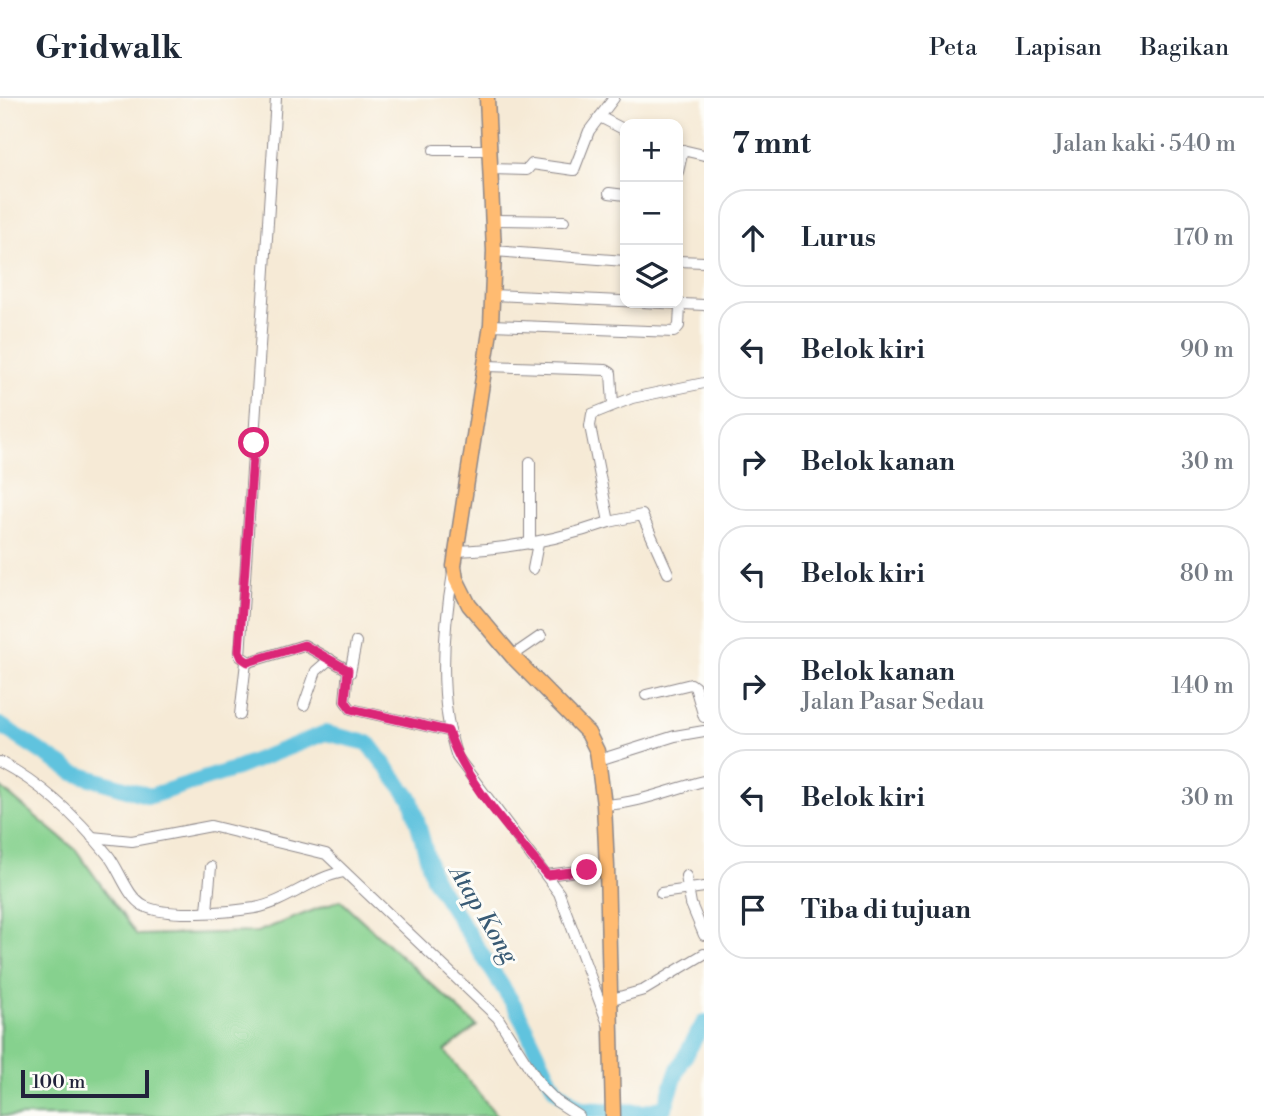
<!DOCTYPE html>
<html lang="id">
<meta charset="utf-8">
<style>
body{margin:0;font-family:"Libre Bodoni",serif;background:#f6f6f7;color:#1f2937}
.controls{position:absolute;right:21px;top:21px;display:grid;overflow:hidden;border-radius:14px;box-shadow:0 4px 10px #0003}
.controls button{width:63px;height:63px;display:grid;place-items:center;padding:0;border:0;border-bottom:2px solid #e0e1e3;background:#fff;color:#1f2937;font:35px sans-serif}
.scale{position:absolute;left:21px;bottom:18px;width:128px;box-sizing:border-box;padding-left:7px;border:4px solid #22223b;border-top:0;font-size:19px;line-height:24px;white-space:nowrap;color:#22223b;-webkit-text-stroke:5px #fdfcf7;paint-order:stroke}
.stop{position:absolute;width:21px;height:21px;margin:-16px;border:5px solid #db2777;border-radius:50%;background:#fff}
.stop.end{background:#db2777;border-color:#fff;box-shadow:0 2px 7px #0008}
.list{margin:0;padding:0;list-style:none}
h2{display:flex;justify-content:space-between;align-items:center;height:91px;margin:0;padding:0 28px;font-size:30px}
h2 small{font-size:23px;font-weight:400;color:#747a83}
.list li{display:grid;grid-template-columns:46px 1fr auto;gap:21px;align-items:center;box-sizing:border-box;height:98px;margin:0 14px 14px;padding:0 14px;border:2px solid #e0e1e3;border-radius:28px}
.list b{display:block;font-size:26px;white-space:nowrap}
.list p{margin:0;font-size:23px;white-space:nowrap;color:#747a83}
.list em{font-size:23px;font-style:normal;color:#747a83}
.icon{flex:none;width:38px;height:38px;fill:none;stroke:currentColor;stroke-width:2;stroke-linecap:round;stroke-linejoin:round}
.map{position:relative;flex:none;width:704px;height:1018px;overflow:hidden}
header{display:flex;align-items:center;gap:42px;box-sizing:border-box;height:98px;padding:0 35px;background:#fff;border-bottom:2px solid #e0e1e3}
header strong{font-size:33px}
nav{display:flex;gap:38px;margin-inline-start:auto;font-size:24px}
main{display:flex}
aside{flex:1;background:#fff}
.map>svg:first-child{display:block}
.green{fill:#86d18e;stroke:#547a64;stroke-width:2}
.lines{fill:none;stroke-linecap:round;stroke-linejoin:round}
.river{stroke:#60c3de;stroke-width:16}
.minor-casing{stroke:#8c8688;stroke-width:12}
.highway-casing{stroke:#8c8688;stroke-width:17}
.minor{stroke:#fff;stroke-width:10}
.highway{stroke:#ffbb71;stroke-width:14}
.route{stroke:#db2777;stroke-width:9}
.labels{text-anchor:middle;stroke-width:6;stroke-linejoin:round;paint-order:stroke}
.water-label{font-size:24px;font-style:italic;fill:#385a74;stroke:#fdfcf7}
</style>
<header>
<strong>Gridwalk</strong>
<nav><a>Peta</a><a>Lapisan</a><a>Bagikan</a></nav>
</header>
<main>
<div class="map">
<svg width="704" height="1018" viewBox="0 0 704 1018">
<rect width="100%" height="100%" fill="#fdfcf7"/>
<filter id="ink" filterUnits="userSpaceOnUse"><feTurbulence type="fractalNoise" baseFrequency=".0143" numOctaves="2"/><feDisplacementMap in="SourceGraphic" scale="14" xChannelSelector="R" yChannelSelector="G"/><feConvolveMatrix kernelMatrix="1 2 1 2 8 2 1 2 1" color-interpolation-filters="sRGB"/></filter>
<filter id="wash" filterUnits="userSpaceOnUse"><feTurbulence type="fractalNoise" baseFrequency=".00686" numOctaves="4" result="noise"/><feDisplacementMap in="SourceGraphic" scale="28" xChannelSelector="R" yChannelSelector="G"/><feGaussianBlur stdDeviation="1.57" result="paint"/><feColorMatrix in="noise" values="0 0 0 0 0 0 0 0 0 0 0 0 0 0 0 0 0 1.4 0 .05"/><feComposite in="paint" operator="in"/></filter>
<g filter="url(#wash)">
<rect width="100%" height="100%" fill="#f6ead6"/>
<polygon class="green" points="0,689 76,752 137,837 257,834 340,802 477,928 445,953 497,1018 0,1018"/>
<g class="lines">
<polyline class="river" points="0,627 74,675 150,698 229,673 325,635 368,645 411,701 433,780 516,910 555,991 581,1011 645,1014 665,1009 678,971 704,924"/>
</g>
</g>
<g filter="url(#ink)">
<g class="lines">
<g class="minor-casing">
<g id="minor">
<polyline points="276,0 240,558 249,564 304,547 348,572 345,603 351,611 448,633"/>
<polyline points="600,19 625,32"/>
<polyline points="678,51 704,57"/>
<polyline points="434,52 490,52"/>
<polyline points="491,71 527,72 532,66 574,72 589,33 614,0"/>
<polyline points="678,74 683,52"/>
<polyline points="609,95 625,97"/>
<polyline points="494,122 564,123"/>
<polyline points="494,153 625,163"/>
<polyline points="678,163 704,164"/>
<polyline points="493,197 704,207"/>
<polyline points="491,227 674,234 679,228 680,208"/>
<polyline points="486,268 606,272 611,275 613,306"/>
<polyline points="609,424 642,417 668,475"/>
<polyline points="530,446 530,364"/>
<path d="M455,453C509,451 558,442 609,424L590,328L592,316L632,300L704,285"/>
<polyline points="533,471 538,445"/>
<path d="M453,475C443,533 438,603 457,659L559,795L608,926"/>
<polyline points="512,558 541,538"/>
<polyline points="350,575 356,544"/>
<polyline points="646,597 691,586 695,589 704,619"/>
<polyline points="304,607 316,573 330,561"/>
<polyline points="240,617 246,564"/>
<polyline points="599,662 675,638 704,633"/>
<path d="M0,664C42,686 78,720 108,757C120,772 127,799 144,808C167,820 229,814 255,810C287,804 311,780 343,774"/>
<path d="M604,707C640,705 669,692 704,683"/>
<polyline points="92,739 132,743 211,728 326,756 498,920 541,988 556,1003 579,1018"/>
<polyline points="547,777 607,769"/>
<polyline points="686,778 691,806 704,837"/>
<polyline points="661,795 704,789"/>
<polyline points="207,813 211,769"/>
<polyline points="609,902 644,892 704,856"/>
</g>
</g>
<g class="highway-casing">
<polyline id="highway" points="487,0 494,153 491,227 454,468 456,481 469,507 512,558 588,635 597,653 604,707 607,769 613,1018"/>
</g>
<use href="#minor" class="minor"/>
<use href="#highway" class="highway"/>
</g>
</g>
<g class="lines" filter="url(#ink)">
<path class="route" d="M254,345L239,553L242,560L248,564L304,547L348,572L345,603L351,611L448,633C467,688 511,732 547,777L587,772"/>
</g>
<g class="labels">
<g class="water-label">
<text transform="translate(484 816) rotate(59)" y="8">Atap Kong</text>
</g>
</g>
</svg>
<div class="controls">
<button>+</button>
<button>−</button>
<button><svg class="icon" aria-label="layers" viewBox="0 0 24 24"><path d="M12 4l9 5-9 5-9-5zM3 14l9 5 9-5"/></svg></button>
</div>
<div class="scale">100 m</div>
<div class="stop" style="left:254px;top:345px"></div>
<div class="stop end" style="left:587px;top:772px"></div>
</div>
<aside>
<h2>7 mnt<small>Jalan kaki · 540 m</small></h2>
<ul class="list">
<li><svg class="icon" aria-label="ahead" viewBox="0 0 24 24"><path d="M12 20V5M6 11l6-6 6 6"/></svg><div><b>Lurus</b></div><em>170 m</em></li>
<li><svg class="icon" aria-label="left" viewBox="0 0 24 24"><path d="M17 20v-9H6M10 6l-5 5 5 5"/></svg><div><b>Belok kiri</b></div><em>90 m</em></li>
<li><svg class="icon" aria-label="right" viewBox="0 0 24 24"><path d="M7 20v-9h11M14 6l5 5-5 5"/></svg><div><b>Belok kanan</b></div><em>30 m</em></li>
<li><svg class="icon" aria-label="left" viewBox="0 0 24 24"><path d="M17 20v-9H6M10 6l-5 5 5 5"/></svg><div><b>Belok kiri</b></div><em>80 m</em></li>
<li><svg class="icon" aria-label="right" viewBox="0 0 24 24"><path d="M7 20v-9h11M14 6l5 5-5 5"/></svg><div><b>Belok kanan</b><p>Jalan Pasar Sedau</p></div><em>140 m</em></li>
<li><svg class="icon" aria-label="left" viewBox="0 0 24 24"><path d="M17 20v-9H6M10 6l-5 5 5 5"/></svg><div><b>Belok kiri</b></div><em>30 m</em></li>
<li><svg class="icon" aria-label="arrive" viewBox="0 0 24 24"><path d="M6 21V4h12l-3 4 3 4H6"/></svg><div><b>Tiba di tujuan</b></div></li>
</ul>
</aside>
</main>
